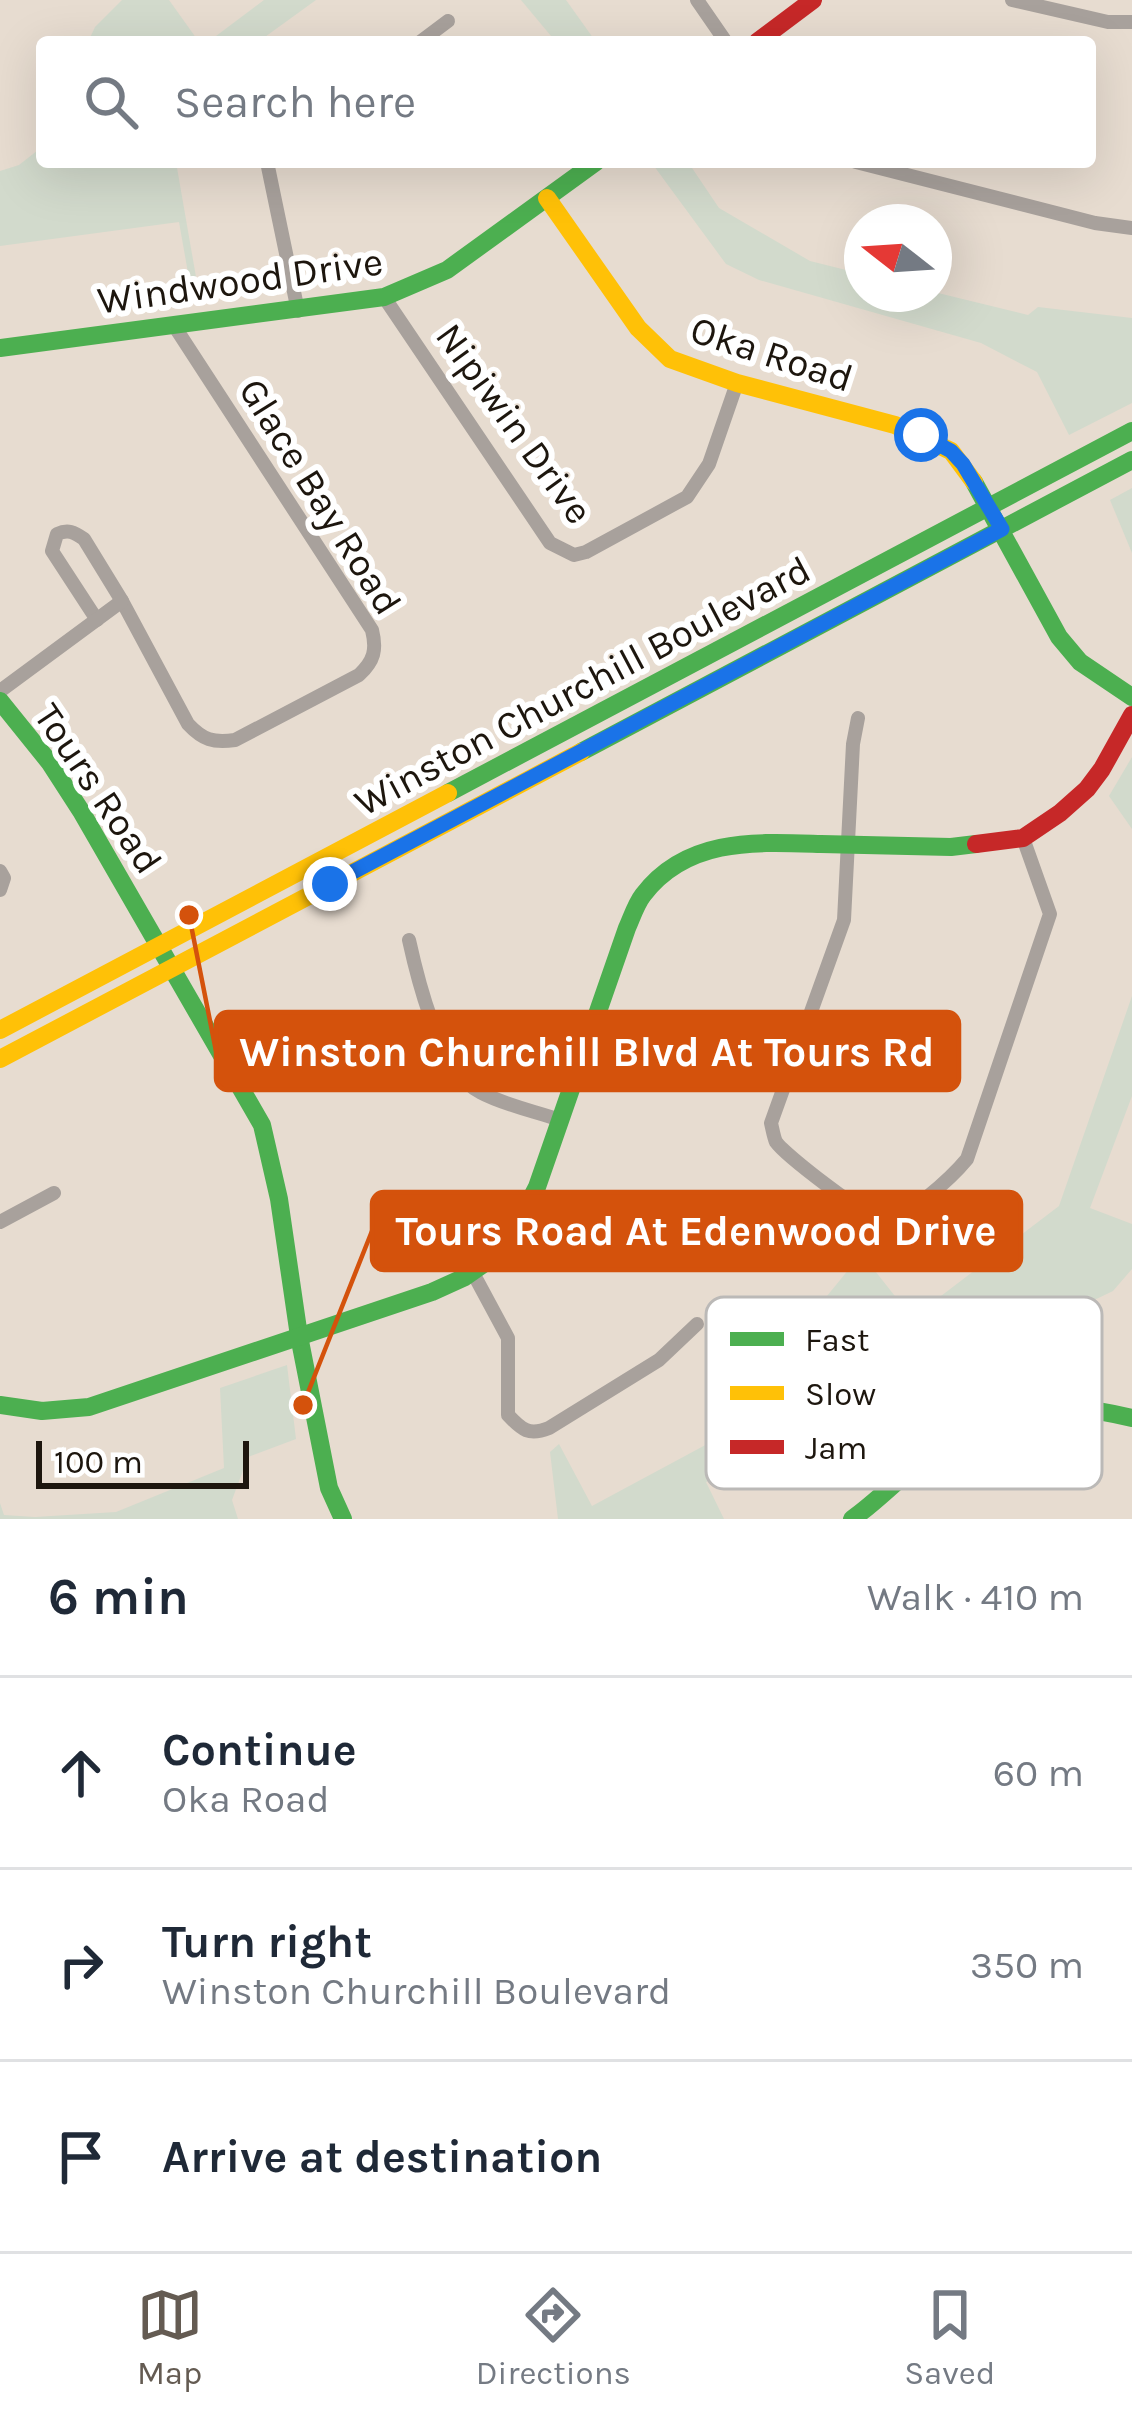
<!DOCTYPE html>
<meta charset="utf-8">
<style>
body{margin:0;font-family:Karla,sans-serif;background:#f6f6f7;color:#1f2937}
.compass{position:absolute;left:844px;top:204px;width:108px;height:108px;border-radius:50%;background:#fff;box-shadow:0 12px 48px #0002;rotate:287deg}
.scale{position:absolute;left:36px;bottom:30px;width:213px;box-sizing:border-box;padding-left:12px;border:6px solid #1d160e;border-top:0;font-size:33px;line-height:42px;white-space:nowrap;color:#1d160e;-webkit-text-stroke:9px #fff;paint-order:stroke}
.stop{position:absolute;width:36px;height:36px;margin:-27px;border:9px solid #1a73e8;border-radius:50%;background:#fff}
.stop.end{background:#1a73e8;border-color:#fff;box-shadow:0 3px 12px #0008}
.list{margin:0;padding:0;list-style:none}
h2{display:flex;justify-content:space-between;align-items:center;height:156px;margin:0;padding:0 48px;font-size:51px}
h2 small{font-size:39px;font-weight:400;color:#747a83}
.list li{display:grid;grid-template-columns:78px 1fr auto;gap:36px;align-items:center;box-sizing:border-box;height:192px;padding:0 48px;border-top:3px solid #e0e1e3}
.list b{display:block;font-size:45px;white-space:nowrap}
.list p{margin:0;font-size:39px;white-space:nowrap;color:#747a83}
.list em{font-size:39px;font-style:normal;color:#747a83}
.icon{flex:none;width:66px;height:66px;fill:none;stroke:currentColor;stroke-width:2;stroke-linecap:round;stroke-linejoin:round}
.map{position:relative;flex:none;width:1132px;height:1519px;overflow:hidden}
.search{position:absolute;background:#fff;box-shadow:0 12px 48px #0002;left:36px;right:36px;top:36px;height:132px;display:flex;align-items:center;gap:30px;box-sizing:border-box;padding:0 42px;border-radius:12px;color:#747a83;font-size:45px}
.sheet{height:732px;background:#fff}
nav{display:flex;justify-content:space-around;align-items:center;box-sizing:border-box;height:168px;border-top:3px solid #e0e1e3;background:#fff;font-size:33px;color:#747a83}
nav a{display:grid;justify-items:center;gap:6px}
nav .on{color:#645b52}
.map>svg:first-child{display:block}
.green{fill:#d2dacc}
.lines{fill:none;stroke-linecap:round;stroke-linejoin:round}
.street{stroke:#a8a19c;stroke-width:14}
.fast{stroke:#4caf50;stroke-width:18}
.slow{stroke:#ffc107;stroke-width:18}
.jam{stroke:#c62828;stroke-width:18}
.route{stroke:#1a73e8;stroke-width:15}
.labels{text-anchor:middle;stroke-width:12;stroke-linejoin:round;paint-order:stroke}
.street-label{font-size:39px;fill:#1d160e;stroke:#fff}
.key{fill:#fff;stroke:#bbb9b7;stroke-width:3}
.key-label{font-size:33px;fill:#1d160e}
.leader{fill:none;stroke:#d4520c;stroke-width:4.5}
.callout-dot{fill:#d4520c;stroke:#fff;stroke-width:4.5}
.callout{fill:#d4520c;stroke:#d4520c;stroke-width:4.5}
.callout-label{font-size:42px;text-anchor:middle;font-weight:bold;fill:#fff}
</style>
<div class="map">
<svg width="1132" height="1519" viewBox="0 0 1132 1519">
<rect width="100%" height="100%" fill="#e7dcd0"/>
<g class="green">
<polygon points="122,0 169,0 199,42 88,42 95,27"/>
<polygon points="264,0 316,0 258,42 208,42"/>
<polygon points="521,0 566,0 596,42 556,42"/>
<polygon points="42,147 42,162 176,162 200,300 193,301 179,222 0,246 0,171 19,165"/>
<polygon points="651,162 688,162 719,208 810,261 862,274 862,294 934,294 934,292 1028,315 1038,307 1132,318 1132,403 1069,435 1037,372 981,343 759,280 726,264"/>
<polygon points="1132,488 1132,553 1110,500"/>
<polygon points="1132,757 1132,829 1109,796"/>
<polygon points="1132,996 1132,1096 1090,1208 1132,1224 1132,1269 1113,1291 1065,1314 1051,1385 1036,1385 991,1302 944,1322 856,1384 798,1438 706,1482 724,1519 558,1519 550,1452 559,1444 592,1506 774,1408 800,1379 817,1340 763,1324 741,1325 741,1318 827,1296 858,1258 866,1241 872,1243 868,1262 902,1305 941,1296 1059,1206"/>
<polygon points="287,1365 296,1439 248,1457 232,1500 238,1519 0,1519 0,1503 4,1515 35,1517 116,1512 224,1468 220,1388"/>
</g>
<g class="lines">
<g class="street">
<polyline points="697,0 726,42"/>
<polyline points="1012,0 1108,22 1132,22"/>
<polyline points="420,42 448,21"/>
<polyline points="267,162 298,311"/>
<polyline points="856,162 1095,223 1132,228"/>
<polyline points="384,297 550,543 574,555 586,552 687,497 709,464 737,383"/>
<path d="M97,620L52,551L57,534C68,529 74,532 84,539L122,601L188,724C203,740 213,743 235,740L359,675C374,661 377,650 372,630L173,324"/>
<polyline points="0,691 122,601"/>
<path d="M858,718L853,744L844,920L771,1123C772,1127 774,1138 776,1142C785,1155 868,1219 883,1221C904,1222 953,1176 967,1159L1050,914L1023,838"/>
<polyline points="0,871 4,878 0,890"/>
<path d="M409,940C418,981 440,1072 480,1092C504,1105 534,1111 560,1120"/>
<polyline points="0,1222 54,1193"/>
<path d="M473,1273L508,1338V1415C522,1430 529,1436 549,1428L659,1360L697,1324"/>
</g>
<g class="fast">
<polyline points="0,348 384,297 447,270 596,162"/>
<polyline points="974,482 1059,637 1080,662 1132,697"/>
<polyline points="0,701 50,763 81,811 262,1125 279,1199 299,1336 329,1488 343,1519"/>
<polyline points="581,752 1132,460"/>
<polyline points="448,793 1132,431"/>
<path d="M0,1405L42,1411L89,1407L432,1292L465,1277L485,1263L503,1243L525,1210L537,1187L627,928C632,917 636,904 643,895C687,837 757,842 821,844C865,845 908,846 951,847L976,844"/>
<path d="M852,1519C872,1505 890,1487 909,1471C987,1405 1033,1395 1132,1418"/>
</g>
<g class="slow">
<polyline points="547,198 638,328 670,359 737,383 895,425 951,451 974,482"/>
<polyline points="0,1030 448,793"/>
<polyline points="0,1059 581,752"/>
</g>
<g class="jam">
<polyline points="757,42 813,0"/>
<polyline points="976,844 1023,838 1060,813 1087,789 1102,769 1132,715"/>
</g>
</g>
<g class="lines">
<polyline class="route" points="330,884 1002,529 963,464 951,451 921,435"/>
</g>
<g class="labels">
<g class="street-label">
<text transform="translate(240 280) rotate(-8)" y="14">Windwood Drive</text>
<text transform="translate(772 353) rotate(18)" y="14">Oka Road</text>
<text transform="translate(515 423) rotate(54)" y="14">Nipiwin Drive</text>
<text transform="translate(321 496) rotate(58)" y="14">Glace Bay Road</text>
<text transform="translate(582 685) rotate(-28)" y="14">Winston Churchill Boulevard</text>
<text transform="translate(99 788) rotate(56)" y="14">Tours Road</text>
</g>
</g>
<rect x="706" y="1297" width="396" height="192" rx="18" class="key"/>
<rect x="730" y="1332" width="54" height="14" fill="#4caf50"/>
<rect x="730" y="1386" width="54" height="14" fill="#ffc107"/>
<rect x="730" y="1440" width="54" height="14" fill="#c62828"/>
<g class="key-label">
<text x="805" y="1351">Fast</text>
<text x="805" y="1405">Slow</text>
<text x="805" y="1459">Jam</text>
</g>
<path class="leader" d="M189 915L216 1051M303 1405L372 1231"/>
<g class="callout-dot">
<circle cx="189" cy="915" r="12"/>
<circle cx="303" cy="1405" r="12"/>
</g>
<g class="callout">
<rect x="216" y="1012" width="743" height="78" rx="12"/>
<rect x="372" y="1192" width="649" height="78" rx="12"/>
</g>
<g class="callout-label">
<text x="587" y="1066">Winston Churchill Blvd At Tours Rd</text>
<text x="696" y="1245">Tours Road At Edenwood Drive</text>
</g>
</svg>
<svg class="compass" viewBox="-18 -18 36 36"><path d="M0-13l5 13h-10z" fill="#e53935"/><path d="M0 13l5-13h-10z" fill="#747a83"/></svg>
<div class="scale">100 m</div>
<div class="stop" style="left:921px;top:435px"></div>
<div class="stop end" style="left:330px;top:884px"></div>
<div class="search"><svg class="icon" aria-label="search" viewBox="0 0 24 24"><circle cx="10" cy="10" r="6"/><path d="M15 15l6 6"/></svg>Search here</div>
</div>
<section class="sheet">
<h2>6 min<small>Walk · 410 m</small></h2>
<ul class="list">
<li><svg class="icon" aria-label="ahead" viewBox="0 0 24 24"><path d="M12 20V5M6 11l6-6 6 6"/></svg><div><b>Continue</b><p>Oka Road</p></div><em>60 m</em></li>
<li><svg class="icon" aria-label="right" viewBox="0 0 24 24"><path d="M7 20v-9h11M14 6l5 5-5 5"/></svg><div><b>Turn right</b><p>Winston Churchill Boulevard</p></div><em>350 m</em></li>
<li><svg class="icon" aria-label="arrive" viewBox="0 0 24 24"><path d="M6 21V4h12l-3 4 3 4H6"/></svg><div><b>Arrive at destination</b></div></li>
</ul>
</section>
<nav>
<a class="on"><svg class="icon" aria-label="map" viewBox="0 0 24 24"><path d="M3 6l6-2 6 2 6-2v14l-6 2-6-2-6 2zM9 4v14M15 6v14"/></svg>Map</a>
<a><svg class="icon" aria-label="directions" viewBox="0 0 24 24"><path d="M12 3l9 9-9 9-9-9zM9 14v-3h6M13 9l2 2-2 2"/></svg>Directions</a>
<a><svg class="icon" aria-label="saved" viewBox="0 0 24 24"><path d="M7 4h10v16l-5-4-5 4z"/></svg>Saved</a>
</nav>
